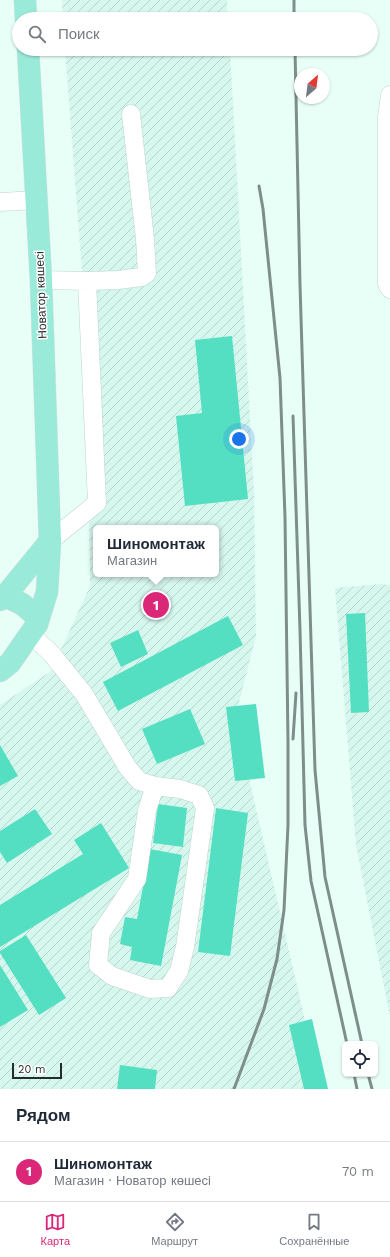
<!DOCTYPE html>
<html lang="ru">
<meta charset="utf-8">
<style>
body{margin:0;font-family:"Work Sans",sans-serif;background:#f2f2f3;color:#1f2937}
.controls{position:absolute;right:12px;bottom:12px;display:grid;overflow:hidden;border-radius:6px;box-shadow:0 1px 3px #0004}
.controls button{width:36px;height:36px;display:grid;place-items:center;padding:0;border:0;border-bottom:1px solid #e0e1e3;background:#fff;color:#1f2937;font:20px sans-serif}
.compass{position:absolute;left:294px;top:68px;width:36px;height:36px;border-radius:50%;background:#fff;box-shadow:0 1px 3px #0004;rotate:28deg}
.scale{position:absolute;left:12px;bottom:10px;width:50px;box-sizing:border-box;padding-left:4px;border:2px solid #242c2a;border-top:0;font-size:11px;line-height:14px;white-space:nowrap;color:#242c2a;-webkit-text-stroke:3px #fff;paint-order:stroke}
.you{position:absolute;left:239px;top:439px;width:14px;height:14px;margin:-10px;border:3px solid #fff;border-radius:50%;background:#1a73e8;box-shadow:0 0 0 6px #1a73e833}
.badge{display:grid;place-items:center;width:26px;height:26px;border-radius:50%;background:#db2777;color:#fff;font-size:13px;font-weight:700}
.pin{position:absolute;translate:-50% -50%;border:2px solid #fff;box-shadow:0 1px 4px #0006}
.popup{position:absolute;left:93px;top:525px;width:126px;height:52px;box-sizing:border-box;display:grid;place-content:center;border-radius:6px;background:#fff;filter:drop-shadow(0 1px 3px #0005);font-size:13px;white-space:nowrap;color:#747a83}
.popup b{font-size:15px;color:#1f2937}
.popup::after{content:'';position:absolute;left:50%;top:100%;margin-left:-8px;border:8px solid transparent;border-top-color:#fff}
.list{margin:0;padding:0;list-style:none}
h2{display:flex;justify-content:space-between;align-items:center;height:52px;margin:0;padding:0 16px;font-size:17px}
h2 small{font-size:13px;font-weight:400;color:#747a83}
.list li{display:grid;grid-template-columns:26px 1fr auto;gap:12px;align-items:center;box-sizing:border-box;height:60px;padding:0 16px;border-top:1px solid #e0e1e3}
.list b{display:block;font-size:15px;white-space:nowrap}
.list p{margin:0;font-size:13px;white-space:nowrap;color:#747a83}
.list em{font-size:13px;font-style:normal;color:#747a83}
.icon{flex:none;width:22px;height:22px;fill:none;stroke:currentColor;stroke-width:2;stroke-linecap:round;stroke-linejoin:round}
.map{position:relative;flex:none;width:390px;height:1089px;overflow:hidden}
.search{position:absolute;background:#fff;box-shadow:0 1px 3px #0004;left:12px;right:12px;top:12px;height:44px;display:flex;align-items:center;gap:10px;box-sizing:border-box;padding:0 14px;border-radius:22px;color:#747a83;font-size:15px}
.sheet{height:112px;background:#fff}
nav{display:flex;justify-content:space-around;align-items:center;box-sizing:border-box;height:56px;border-top:1px solid #e0e1e3;background:#fff;font-size:11px;color:#747a83}
nav a{display:grid;justify-items:center;gap:2px}
nav .on{color:#db2777}
.map>svg:first-child{display:block}
.industrial{fill:url(#industrial-furrows);fill-rule:evenodd}
.building{fill:#55dfc2}
.lines{fill:none;stroke-linecap:round;stroke-linejoin:round}
.minor-casing{stroke:#bdd4cd;stroke-width:19}
.major-casing{stroke:#e0e1e1;stroke-width:23}
.minor{stroke:#fff;stroke-width:18}
.major{stroke:#99ead9;stroke-width:22}
.rail{stroke:#7f8e8a;stroke-width:3}
.labels{text-anchor:middle;stroke-width:3;stroke-linejoin:round;paint-order:stroke}
.street-label{font-size:12px;fill:#242c2a;stroke:#fff}
</style>
<div class="map">
<svg width="390" height="1089" viewBox="0 0 390 1089">
<defs>
<pattern id="industrial-furrows" width="10" height="10" patternUnits="userSpaceOnUse"><rect width="10" height="10" fill="#d6f7ee"/><path d="M-1 1l2-2M0 10L10 0M9 11l2-2" fill="none" stroke="#b8d4cc"/></pattern>
</defs>
<rect width="100%" height="100%" fill="#e8fff8"/>
<g class="industrial">
<polygon points="62,0 227,0 228,19 63,19"/>
<path d="M65,49H230L254,492L256,636L235,718L321,1089H0V705L51,671L90,586L86,325ZM96,528H216V574H96Z"/>
<polygon points="382,584 390,585 390,1017 356,845 335,588"/>
</g>
<g class="building">
<polygon points="232,336 248,499 185,506 176,416 202,413 195,340"/>
<polygon points="365,613 369,712 351,713 346,614"/>
<polygon points="228,616 243,645 118,711 103,682"/>
<polygon points="138,630 148,654 121,667 110,643"/>
<polygon points="256,704 265,778 235,781 226,707"/>
<polygon points="190,709 205,744 157,764 142,729"/>
<polygon points="0,745 18,776 0,786"/>
<polygon points="158,804 187,808 183,847 153,843"/>
<polygon points="216,808 248,813 230,956 198,952"/>
<polygon points="35,809 52,834 7,863 0,852 0,831"/>
<polygon points="101,823 129,868 0,947 0,905 83,854 74,840"/>
<polygon points="150,849 182,855 161,966 130,960 132,947 120,944 125,917 137,919"/>
<polygon points="26,935 66,998 39,1015 0,953 0,951"/>
<polygon points="0,965 28,1010 0,1027"/>
<polygon points="312,1019 328,1089 304,1089 289,1025"/>
<polygon points="120,1065 157,1070 155,1089 117,1089"/>
</g>
<g class="lines">
<g class="minor-casing">
<g id="minor">
<polyline points="390,95 387,117 387,284 390,289"/>
<polyline points="0,202 37,200"/>
<polyline points="41,280 87,281 97,503 50,541"/>
<polyline points="87,281 118,280 142,277 147,273 145,239 131,114"/>
<polyline points="31,635 50,652 84,694 128,768 139,781 155,786 180,789 199,795 205,808 185,947 179,971 168,988 150,989 112,976 98,965 101,933 137,879 147,810 155,786"/>
</g>
</g>
<g class="major-casing">
<g id="major">
<polyline points="25,0 26,19"/>
<polyline points="5,596 22,604 35,615 37,624"/>
<polyline points="0,600 5,596 50,541"/>
<polyline points="0,671 10,663 37,624 47,592 50,541 41,280 28,49"/>
</g>
</g>
<use href="#minor" class="minor"/>
<use href="#major" class="major"/>
<g class="rail">
<polyline points="294,0 294,19"/>
<polyline points="295,49 300,285 315,770 325,877 362,1044"/>
<polyline points="293,416 300,630 305,825 311,881 347,1044"/>
<polyline points="293,739 296,693"/>
<polyline points="354,1074 357,1089"/>
<polyline points="368,1074 372,1089"/>
<polyline points="234,1089 264,1009 277,959 284,910 288,825 288,742 285,517 280,378 263,209 259,186"/>
</g>
</g>
<g class="labels">
<g class="street-label">
<text transform="translate(41 295) rotate(-92)" y="4">Новатор көшесі</text>
</g>
</g>
</svg>
<div class="controls">
<button><svg class="icon" aria-label="locate" viewBox="0 0 24 24"><circle cx="12" cy="12" r="6"/><path d="M12 2v4M12 18v4M2 12h4M18 12h4"/></svg></button>
</div>
<svg class="compass" viewBox="-18 -18 36 36"><path d="M0-13l5 13h-10z" fill="#e53935"/><path d="M0 13l5-13h-10z" fill="#747a83"/></svg>
<div class="scale">20 m</div>
<div class="you"></div>
<div class="pin badge" style="left:156px;top:605px">1</div>
<div class="popup"><b>Шиномонтаж</b>Магазин</div>
<div class="search"><svg class="icon" aria-label="search" viewBox="0 0 24 24"><circle cx="10" cy="10" r="6"/><path d="M15 15l6 6"/></svg>Поиск</div>
</div>
<section class="sheet">
<h2>Рядом<small></small></h2>
<ul class="list">
<li><span class="badge">1</span><div><b>Шиномонтаж</b><p>Магазин · Новатор көшесі</p></div><em>70 m</em></li>
</ul>
</section>
<nav>
<a class="on"><svg class="icon" aria-label="map" viewBox="0 0 24 24"><path d="M3 6l6-2 6 2 6-2v14l-6 2-6-2-6 2zM9 4v14M15 6v14"/></svg>Карта</a>
<a><svg class="icon" aria-label="directions" viewBox="0 0 24 24"><path d="M12 3l9 9-9 9-9-9zM9 14v-3h6M13 9l2 2-2 2"/></svg>Маршрут</a>
<a><svg class="icon" aria-label="saved" viewBox="0 0 24 24"><path d="M7 4h10v16l-5-4-5 4z"/></svg>Сохранённые</a>
</nav>
